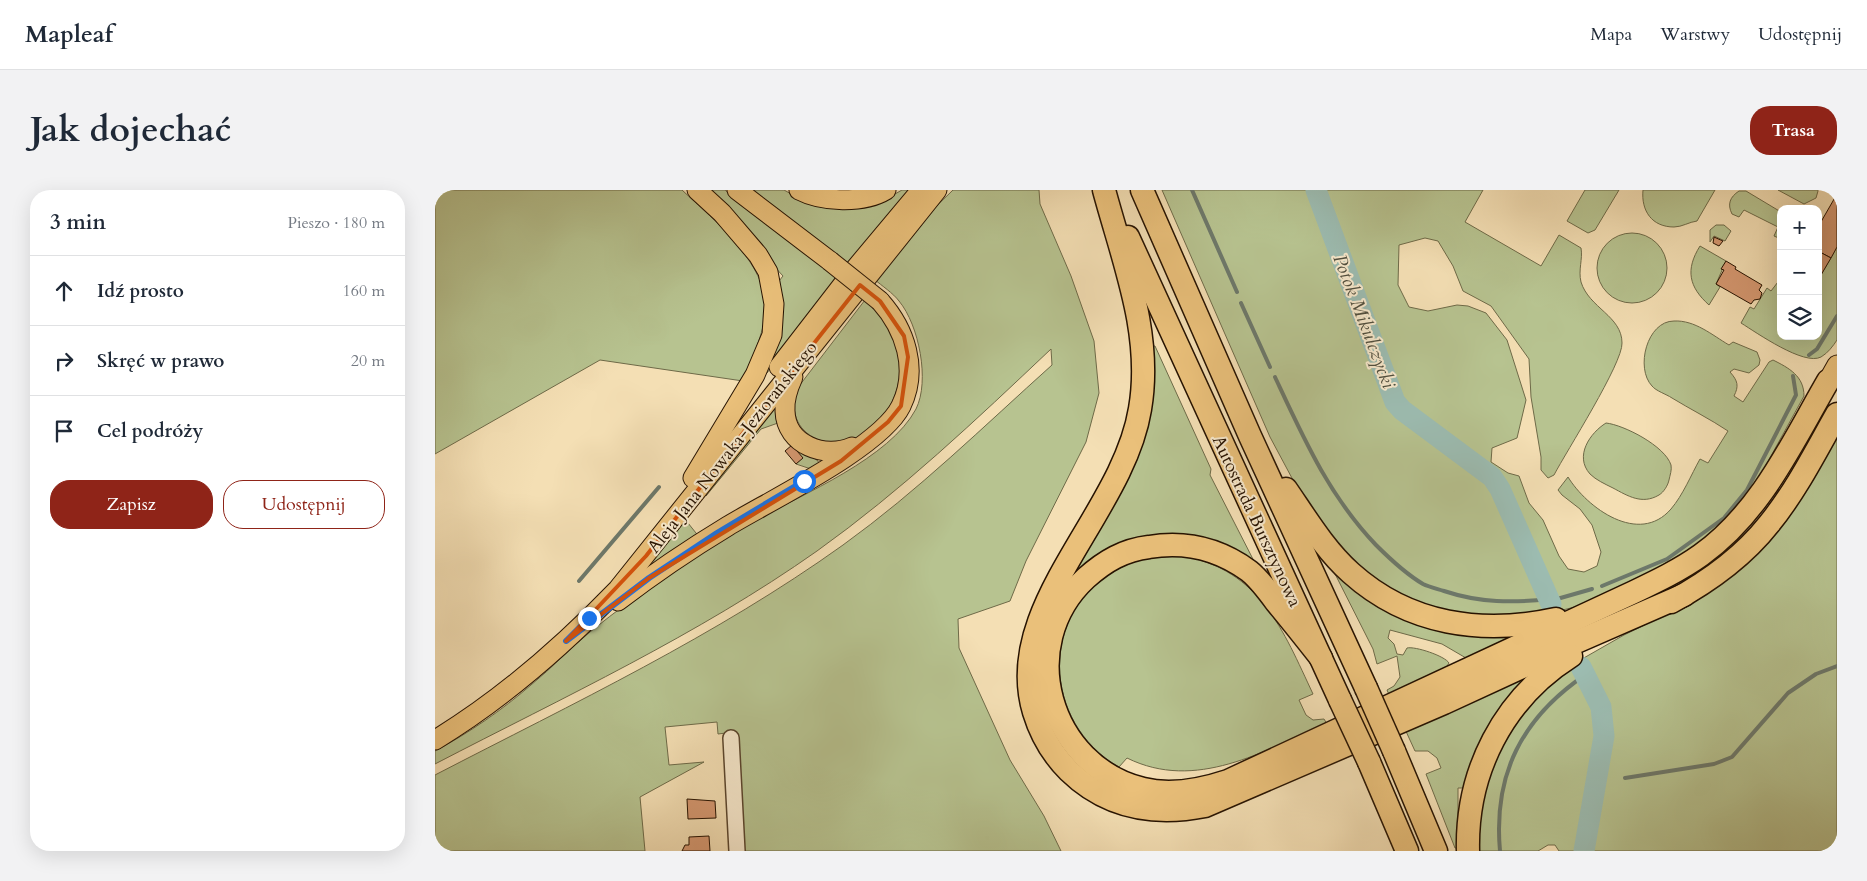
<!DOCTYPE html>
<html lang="pl">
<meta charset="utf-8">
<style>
body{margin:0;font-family:Cardo,serif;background:#f2f2f3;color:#1f2937}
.controls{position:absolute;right:15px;top:15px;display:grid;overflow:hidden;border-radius:10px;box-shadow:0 5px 20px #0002}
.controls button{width:45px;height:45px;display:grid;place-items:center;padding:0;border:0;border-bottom:1px solid #e0e1e3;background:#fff;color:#1f2937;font:25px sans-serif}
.stop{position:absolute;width:15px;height:15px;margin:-11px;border:4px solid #1a73e8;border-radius:50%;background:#fff}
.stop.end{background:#1a73e8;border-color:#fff;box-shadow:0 1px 5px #0008}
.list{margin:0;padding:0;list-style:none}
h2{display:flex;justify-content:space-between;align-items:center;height:65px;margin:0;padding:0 20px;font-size:21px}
h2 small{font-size:16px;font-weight:400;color:#747a83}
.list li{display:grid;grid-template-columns:32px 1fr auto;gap:15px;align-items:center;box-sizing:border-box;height:70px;padding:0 20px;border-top:1px solid #e0e1e3}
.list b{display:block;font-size:19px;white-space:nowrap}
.list em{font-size:16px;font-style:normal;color:#747a83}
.actions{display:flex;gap:10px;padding:15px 20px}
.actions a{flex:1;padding:11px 0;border:1px solid #8f2418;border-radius:20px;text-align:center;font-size:18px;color:#8f2418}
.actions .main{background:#8f2418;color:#fff}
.icon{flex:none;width:28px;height:28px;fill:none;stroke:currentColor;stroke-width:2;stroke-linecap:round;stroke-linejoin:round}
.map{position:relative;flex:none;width:1402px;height:661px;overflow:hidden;border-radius:20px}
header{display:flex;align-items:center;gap:30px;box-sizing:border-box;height:70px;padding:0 25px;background:#fff;border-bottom:1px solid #e0e1e3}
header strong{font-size:24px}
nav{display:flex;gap:28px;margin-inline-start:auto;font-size:18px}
.intro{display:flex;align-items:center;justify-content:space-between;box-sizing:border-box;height:120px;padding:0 30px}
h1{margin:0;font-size:35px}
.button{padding:12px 22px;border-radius:20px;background:#8f2418;color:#fff;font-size:18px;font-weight:700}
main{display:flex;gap:30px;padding:0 30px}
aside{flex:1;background:#fff;border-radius:20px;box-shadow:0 5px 20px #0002}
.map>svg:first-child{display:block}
.green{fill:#b7c390;stroke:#6e6a48}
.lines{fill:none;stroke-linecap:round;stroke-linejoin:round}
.stream{stroke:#6d786a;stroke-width:4}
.river{stroke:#9cbcb1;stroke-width:21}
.building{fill:#d59871;stroke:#261200}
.minor-casing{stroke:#5a452d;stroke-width:18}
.major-casing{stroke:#261200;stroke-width:21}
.highway-casing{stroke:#261200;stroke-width:25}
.minor{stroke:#f8eace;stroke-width:15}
.major{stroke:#eac07a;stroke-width:19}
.highway{stroke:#eac07a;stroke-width:22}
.major-bridge-casing{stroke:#261200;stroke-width:21;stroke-linecap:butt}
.highway-bridge-casing{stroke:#261200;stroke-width:25;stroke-linecap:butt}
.major-bridge{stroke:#eac07a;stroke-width:19}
.highway-bridge{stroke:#eac07a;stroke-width:22}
.route{stroke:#1a73e8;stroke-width:6}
.marked{fill:none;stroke:#d5520b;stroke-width:4;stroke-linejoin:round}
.labels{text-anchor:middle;stroke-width:4;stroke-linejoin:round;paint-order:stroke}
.street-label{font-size:18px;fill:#261200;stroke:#f8eace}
.water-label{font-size:19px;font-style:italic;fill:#4f4e3e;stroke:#f8eace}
</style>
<header>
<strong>Mapleaf</strong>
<nav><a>Mapa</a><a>Warstwy</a><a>Udostępnij</a></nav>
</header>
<div class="intro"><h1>Jak dojechać</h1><a class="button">Trasa</a></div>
<main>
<aside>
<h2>3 min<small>Pieszo · 180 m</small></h2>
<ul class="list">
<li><svg class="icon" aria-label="ahead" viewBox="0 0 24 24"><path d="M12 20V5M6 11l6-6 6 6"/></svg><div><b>Idź prosto</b></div><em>160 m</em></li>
<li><svg class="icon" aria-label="right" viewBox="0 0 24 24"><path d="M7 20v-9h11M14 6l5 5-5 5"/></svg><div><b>Skręć w prawo</b></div><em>20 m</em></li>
<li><svg class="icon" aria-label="arrive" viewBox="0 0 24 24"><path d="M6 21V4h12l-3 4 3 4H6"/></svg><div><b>Cel podróży</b></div></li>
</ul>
<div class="actions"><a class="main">Zapisz</a><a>Udostępnij</a></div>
</aside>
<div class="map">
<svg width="1402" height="661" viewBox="0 0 1402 661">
<rect width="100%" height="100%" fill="#f4dfb4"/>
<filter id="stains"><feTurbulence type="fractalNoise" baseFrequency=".004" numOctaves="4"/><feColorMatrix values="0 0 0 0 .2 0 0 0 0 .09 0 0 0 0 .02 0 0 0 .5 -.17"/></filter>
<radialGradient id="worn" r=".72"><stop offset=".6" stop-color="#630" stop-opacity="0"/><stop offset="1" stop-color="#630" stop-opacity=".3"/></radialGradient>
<g class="green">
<path d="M0,0H247C278,29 338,78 330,126C327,148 316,170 308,191L165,170L0,264Z"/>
<polygon points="269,0 290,0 403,89 332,183 330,183 344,91 348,86"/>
<polygon points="316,0 349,0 358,5 453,8 467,0 475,0 440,40 416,75"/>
<path d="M518,0H604L605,14L636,86L659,151L664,203L651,252L591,371L575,411L523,429L524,458L575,570L609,626L626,661H306L299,542L283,544L282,532L230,537L234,575L269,572L205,607L210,661H0V585C139,513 281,446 408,355C483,301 549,236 617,175L616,159C541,230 466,301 382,361C263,445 129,507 0,574V561C34,543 67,520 96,495C117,478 135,458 155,442C207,400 263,363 321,330C368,304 455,268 481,219C495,191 484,135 464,111C458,103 447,96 439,89L483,34Z"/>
<path d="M727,0H1048L1030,32L1106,76L1124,45L1146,58C1148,69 1143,80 1146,92C1154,118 1187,126 1187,153C1188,173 1131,262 1119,285L1113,288L1106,280V267L1096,207L1094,169L1056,116L1028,101L1018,76L1003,51L990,48L964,55L963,95L974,117L993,121L1022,115L1033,116L1051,123L1072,150L1091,210L1082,248L1057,258L1056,272L1073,283L1084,286L1094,313L1108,330L1124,366L1133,379L1149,382L1162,376L1166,362L1157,335L1145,319L1127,305L1123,300L1133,287C1152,318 1204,356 1236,319C1248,305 1256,285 1265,269L1273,273L1293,241C1275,229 1255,219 1237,208C1231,204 1221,201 1217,196C1200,178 1212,131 1239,131C1260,130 1277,145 1294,155L1298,152L1322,162L1325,170L1324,175L1314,183L1299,179L1295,182C1303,191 1304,196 1299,206L1308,212L1334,172L1338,170C1354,178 1369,186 1369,206L1314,306L1294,329L1237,374L1144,416L1099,427L1070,430L1006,421L963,406L928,385L898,353L866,305L835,247Z"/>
<polygon points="1150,0 1184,0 1160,40 1153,43 1132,31"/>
<path d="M1208,0H1280L1262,31C1254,32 1247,37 1239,37C1217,37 1206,21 1208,0Z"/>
<polygon points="1343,0 1383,0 1383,1 1381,8 1369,14"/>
<path d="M1304,1H1311L1346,22V49L1339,46L1343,37L1309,20L1304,27L1297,24C1292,14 1295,7 1304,1Z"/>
<polygon points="1281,35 1289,35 1296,41 1290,51 1279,46 1275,52 1275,40"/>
<circle cx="1197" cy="78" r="35"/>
<path d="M1265,56L1291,71L1281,94L1285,97L1274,115C1254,97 1250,80 1265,56Z"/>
<path d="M1402,57V150C1398,156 1393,163 1386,167C1369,176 1322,143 1306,133L1315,117L1319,119L1332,98L1336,101L1346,88V146H1383V90Z"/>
<path d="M430,110C451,127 465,146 465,175C466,209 444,243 409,253C401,255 394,254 387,251C363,243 355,224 361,200Z"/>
<polygon points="716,156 720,156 776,279 775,285 822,377 737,345 626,407 685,301"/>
<polygon points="344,208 343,233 326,239 271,306 271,301"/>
<path d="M1171,233C1189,235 1230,256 1236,275C1237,280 1235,285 1234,290C1233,295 1229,302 1224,305C1207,315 1193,306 1178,298C1170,294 1161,290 1155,284C1139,266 1155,243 1171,233Z"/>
<polygon points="1402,244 1402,661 1124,661 1120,655 1113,655 1103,661 1041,661 1041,640 1059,565 1084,523 1126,481 1189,445 1248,416 1314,371 1354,327"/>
<polygon points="350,248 383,271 384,274 376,279 361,274 367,268"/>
<polygon points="249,328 265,348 208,380"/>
<path d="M748,366C825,380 848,440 878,504L864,510L871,525L878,530L889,529L892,534C828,561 761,602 692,568L684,577C607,533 602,420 685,378C705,367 725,367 748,366Z"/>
<path d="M894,372L917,394L1090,444L1031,468L1007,454L955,440L953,448L959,454L962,464L968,465L972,458C980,456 1010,466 1014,473L1010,479L955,507L952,500L959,496L965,487L962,466L942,474L938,459Z"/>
<polygon points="1099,482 1029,598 1023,598 1023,658 1020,658 991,584 1006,578 1002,568 993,561 980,561 969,537"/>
</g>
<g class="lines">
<g class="stream">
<polyline points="757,0 802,102"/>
<polyline points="806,113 835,177"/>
<polyline points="1374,165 1382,159 1402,126"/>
<path d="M840,187C868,247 894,306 941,355C955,369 971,384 988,394C994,397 1003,399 1009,401C1045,413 1078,413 1115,409"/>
<polyline points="144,391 224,297"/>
<polyline points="1167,396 1232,369 1289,328 1312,300 1361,205 1358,186"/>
<polyline points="1115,411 1157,399"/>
<polyline points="1190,588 1279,574 1297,567 1353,503 1381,484 1402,476"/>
<path d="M1065,661C1058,584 1087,528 1150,485"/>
</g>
<g class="river">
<polyline points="881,0 960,212 967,220 1057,287 1065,299 1116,414"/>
<polyline points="1146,477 1166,517 1169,546 1149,661"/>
</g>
</g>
<g class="building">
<polygon points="1402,4 1402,57 1396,68 1383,61 1383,37"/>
<polygon points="1279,47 1288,51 1284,56 1278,53"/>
<polygon points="1383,61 1396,68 1383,90"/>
<polygon points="1291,71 1301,77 1300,79 1327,95 1324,100 1327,103 1325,109 1319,110 1316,114 1281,94 1289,80 1286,79"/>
<polygon points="357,255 368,268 361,274 350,261"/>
<polygon points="252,609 280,611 281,628 253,629"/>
<polygon points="274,646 275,661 247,661 250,655 254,655 254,647"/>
</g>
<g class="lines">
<g class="minor-casing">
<polyline id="minor" points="296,548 302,661"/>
</g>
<g class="major-casing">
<g id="major">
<polyline points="302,0 395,71"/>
<path d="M364,0C387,12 428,14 451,0"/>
<polyline points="344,177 419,80 486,0"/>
<path d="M358,187C353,198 349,209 350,221C351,255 390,269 417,257"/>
<polyline points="1393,191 1402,175"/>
<polyline points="258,288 320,185 337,145 339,114 333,82 323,65 287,23 262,0"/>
<path d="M183,411C218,384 255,359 293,336C334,311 446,257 466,216C484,179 470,139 445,111"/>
<path d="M0,550C68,509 128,456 183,399L502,0"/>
</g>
</g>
<g class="highway-casing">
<g id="highway">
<path d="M669,0C688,71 718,144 705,219C688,324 567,417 599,522C606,545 617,564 634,581C673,619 719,626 770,616L1009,513L1139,453L1249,405"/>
<polyline points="707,0 815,246 931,498"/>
<polyline points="693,47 905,510"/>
<path d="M851,299C871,328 890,360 916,383C974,435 1047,445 1121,429"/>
<path d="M1236,412C1273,392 1308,367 1334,334C1361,301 1381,261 1402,224"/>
<path d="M886,468C871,449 856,430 841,412C833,401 824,389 814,381C784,359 750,351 714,357C689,360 670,371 651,388C579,455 614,576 708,599C737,606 766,600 793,591L1199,402C1222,391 1245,380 1266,365C1326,322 1357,253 1393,191"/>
<polyline points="959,561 1001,661"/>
<polyline points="934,572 972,661"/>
<path d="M1033,661C1031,582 1068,509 1136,466"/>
</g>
</g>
<use href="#minor" class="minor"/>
<use href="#major" class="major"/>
<use href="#highway" class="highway"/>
<g class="major-bridge-casing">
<polyline id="major-bridge" points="395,71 445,111"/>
</g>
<g class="highway-bridge-casing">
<g id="highway-bridge">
<polyline points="931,498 959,561"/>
<polyline points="905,510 934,572"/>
</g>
</g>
<use href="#major-bridge" class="major-bridge"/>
<use href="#highway-bridge" class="highway-bridge"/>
</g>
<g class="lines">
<polyline class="route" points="154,428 131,451 214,388 282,343 369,291"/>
</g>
<path class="marked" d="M425,95L445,111L469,146L473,167L466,216L453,232L406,271L214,388L131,451L211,366Z"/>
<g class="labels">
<g class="street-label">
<text transform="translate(297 257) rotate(-52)" y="6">Aleja Jana Nowaka-Jeziorańskiego</text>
<text transform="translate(822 331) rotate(65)" y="6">Autostrada Bursztynowa</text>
</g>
<g class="water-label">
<text transform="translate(930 131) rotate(69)" y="7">Potok Mikulczycki</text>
</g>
</g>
<rect width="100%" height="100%" filter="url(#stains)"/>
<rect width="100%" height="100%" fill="url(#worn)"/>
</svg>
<div class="controls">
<button>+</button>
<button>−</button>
<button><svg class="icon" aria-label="layers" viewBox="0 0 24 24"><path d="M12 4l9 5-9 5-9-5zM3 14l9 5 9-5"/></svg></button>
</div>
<div class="stop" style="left:369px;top:291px"></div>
<div class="stop end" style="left:154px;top:428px"></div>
</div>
</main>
